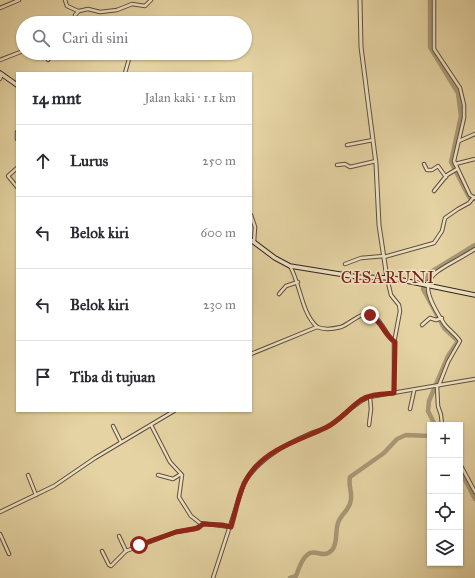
<!DOCTYPE html>
<html lang="id">
<meta charset="utf-8">
<style>
body{margin:0;font-family:"IM FELL Great Primer",serif;background:#f2f2f3;color:#2b2b33}
.controls{position:absolute;right:12px;bottom:12px;display:grid;overflow:hidden;border-radius:0px;box-shadow:0 1px 3px #0004}
.controls button{width:36px;height:36px;display:grid;place-items:center;padding:0;border:0;border-bottom:1px solid #e1e1e2;background:#fff;color:#2b2b33;font:20px sans-serif}
.stop{position:absolute;width:12px;height:12px;margin:-9px;border:3px solid #8f2418;border-radius:50%;background:#fff}
.stop.end{background:#8f2418;border-color:#fff;box-shadow:0 1px 4px #0008}
.list{margin:0;padding:0;list-style:none}
h2{display:flex;justify-content:space-between;align-items:center;height:52px;margin:0;padding:0 16px;font-size:17px}
h2 small{font-size:13px;font-weight:400;color:#7c7c81}
.list li{display:grid;grid-template-columns:26px 1fr auto;gap:12px;align-items:center;box-sizing:border-box;height:72px;padding:0 16px;border-top:1px solid #e1e1e2}
.list b{display:block;font-size:15px;white-space:nowrap}
.list em{font-size:13px;font-style:normal;color:#7c7c81}
.icon{flex:none;width:22px;height:22px;fill:none;stroke:currentColor;stroke-width:2;stroke-linecap:round;stroke-linejoin:round}
.map{position:relative;flex:none;width:475px;height:578px;overflow:hidden}
.search{position:absolute;background:#fff;box-shadow:0 1px 3px #0004;left:16px;top:16px;width:236px;height:44px;display:flex;align-items:center;gap:10px;box-sizing:border-box;padding:0 14px;border-radius:22px;color:#7c7c81;font-size:15px}
.panel{position:absolute;background:#fff;box-shadow:0 1px 3px #0004;left:16px;top:72px;width:236px;height:340px;border-radius:0px}
.map>svg:first-child{display:block}
.lines{fill:none;stroke-linecap:round;stroke-linejoin:round}
.river{stroke:#a89775;stroke-width:4.5}
.minor-casing{stroke:#5f4f3e;stroke-width:4.5}
.tertiary-casing{stroke:#5f4f3e;stroke-width:5}
.secondary-casing{stroke:#32231c;stroke-width:5.5}
.minor{stroke:#eee2c3;stroke-width:2.5}
.tertiary{stroke:#eee2c3;stroke-width:3}
.secondary{stroke:#eee2c3;stroke-width:3.5}
.route{stroke:#8f2418;stroke-width:5}
.labels{text-anchor:middle;stroke-width:3;stroke-linejoin:round;paint-order:stroke}
.quarter-label{font-size:17px;letter-spacing:1px;fill:#7a1f14;stroke:#eee2c3}
</style>
<div class="map">
<svg width="475" height="578" viewBox="0 0 475 578">
<rect width="100%" height="100%" fill="#e5d3a3"/>
<filter id="stains"><feTurbulence type="fractalNoise" baseFrequency=".005" numOctaves="4"/><feColorMatrix values="0 0 0 0 .2 0 0 0 0 .09 0 0 0 0 .02 0 0 0 .5 -.17"/></filter>
<radialGradient id="worn" r=".72"><stop offset=".6" stop-color="#630" stop-opacity="0"/><stop offset="1" stop-color="#630" stop-opacity=".3"/></radialGradient>
<g class="lines">
<g class="river">
<polyline points="430,0 430,47 458,93 461,116 451,162 468,195 470,198 475,199"/>
<polyline points="435,425 428,411 429,401 448,356 458,341 444,328 423,289 429,273 475,245"/>
<polyline points="460,470 475,499"/>
<path d="M290,578L296,576C310,534 319,564 332,550C338,544 335,531 338,523C341,513 350,511 351,499C352,491 348,485 350,477L384,453L397,439L406,435L430,436"/>
</g>
<g class="minor-casing">
<g id="minor">
<polyline points="65,0 67,6 78,11"/>
<polyline points="434,0 434,49 460,88 464,105 464,118 454,161 470,195 475,198"/>
<polyline points="0,8 19,0"/>
<polyline points="76,23 75,15 79,11 88,9 100,12 117,10 132,4 145,6 151,0"/>
<polyline points="124,53 129,59 125,73"/>
<polyline points="0,60 23,51"/>
<polyline points="48,60 51,53"/>
<polyline points="0,79 2,74"/>
<polyline points="17,132 17,139"/>
<polyline points="459,141 475,134"/>
<polyline points="347,145 373,140"/>
<polyline points="424,164 427,170 432,170 438,166 446,177"/>
<polyline points="455,164 475,159"/>
<polyline points="337,165 345,164 350,167 376,161"/>
<polyline points="17,168 8,176 17,187"/>
<polyline points="434,191 447,175 457,169"/>
<polyline points="251,215 255,227 254,242"/>
<polyline points="384,257 434,243 442,231 445,218 458,209 469,203 474,197"/>
<polyline points="345,264 361,258 384,256"/>
<path d="M290,266C301,286 301,312 317,327C324,330 333,329 341,327C352,323 363,308 375,317C384,324 386,336 395,342"/>
<polyline points="387,278 391,295 399,305 400,311 394,343 394,393"/>
<polyline points="279,294 286,286 298,282"/>
<polyline points="422,325 430,318 436,320 442,318"/>
<polyline points="251,354 317,327"/>
<path d="M439,385L448,362L460,341C456,335 450,331 445,325C410,273 433,276 475,249"/>
<polyline points="437,386 438,406 441,415 442,425"/>
<polyline points="410,409 414,391"/>
<polyline points="151,425 170,462 182,475 179,497 191,516 200,523 231,527"/>
<polyline points="369,425 371,409 370,397"/>
<polyline points="113,426 121,442"/>
<polyline points="460,464 475,492"/>
<polyline points="28,475 36,495"/>
<polyline points="158,475 173,479 181,474"/>
<polyline points="0,512 54,486 95,458 174,411"/>
<polyline points="0,534 9,554"/>
<polyline points="119,536 126,551"/>
<polyline points="102,551 109,565 111,566 126,551 176,532 195,529 203,524"/>
<path d="M213,578L244,483C259,459 284,445 309,434C316,431 323,430 329,426C343,417 353,404 369,397L475,379"/>
</g>
</g>
<g class="tertiary-casing">
<polyline id="tertiary" points="360,0 361,47 376,164 379,225 387,278"/>
</g>
<g class="secondary-casing">
<g id="secondary">
<polyline points="0,73 17,85"/>
<polyline points="251,240 275,258 290,266 358,277 392,278 475,295"/>
</g>
</g>
<use href="#minor" class="minor"/>
<use href="#tertiary" class="tertiary"/>
<use href="#secondary" class="secondary"/>
</g>
<g class="lines">
<path class="route" d="M139,545L176,532L198,528L203,524L222,525L231,527C237,508 239,487 252,471C270,448 300,440 325,428C339,422 349,408 361,400C371,394 383,394 394,393L395,342C384,335 382,321 370,315"/>
</g>
<g class="labels">
<g class="quarter-label">
<text x="388" y="283">CISARUNI</text>
</g>
</g>
<rect width="100%" height="100%" filter="url(#stains)"/>
<rect width="100%" height="100%" fill="url(#worn)"/>
</svg>
<div class="controls">
<button>+</button>
<button>−</button>
<button><svg class="icon" aria-label="locate" viewBox="0 0 24 24"><circle cx="12" cy="12" r="6"/><path d="M12 2v4M12 18v4M2 12h4M18 12h4"/></svg></button>
<button><svg class="icon" aria-label="layers" viewBox="0 0 24 24"><path d="M12 4l9 5-9 5-9-5zM3 14l9 5 9-5"/></svg></button>
</div>
<div class="stop" style="left:139px;top:545px"></div>
<div class="stop end" style="left:370px;top:315px"></div>
<div class="search"><svg class="icon" aria-label="search" viewBox="0 0 24 24"><circle cx="10" cy="10" r="6"/><path d="M15 15l6 6"/></svg>Cari di sini</div>
<section class="panel">
<h2>14 mnt<small>Jalan kaki · 1.1 km</small></h2>
<ul class="list">
<li><svg class="icon" aria-label="ahead" viewBox="0 0 24 24"><path d="M12 20V5M6 11l6-6 6 6"/></svg><div><b>Lurus</b></div><em>250 m</em></li>
<li><svg class="icon" aria-label="left" viewBox="0 0 24 24"><path d="M17 20v-9H6M10 6l-5 5 5 5"/></svg><div><b>Belok kiri</b></div><em>600 m</em></li>
<li><svg class="icon" aria-label="left" viewBox="0 0 24 24"><path d="M17 20v-9H6M10 6l-5 5 5 5"/></svg><div><b>Belok kiri</b></div><em>230 m</em></li>
<li><svg class="icon" aria-label="arrive" viewBox="0 0 24 24"><path d="M6 21V4h12l-3 4 3 4H6"/></svg><div><b>Tiba di tujuan</b></div></li>
</ul>
</section>
</div>
